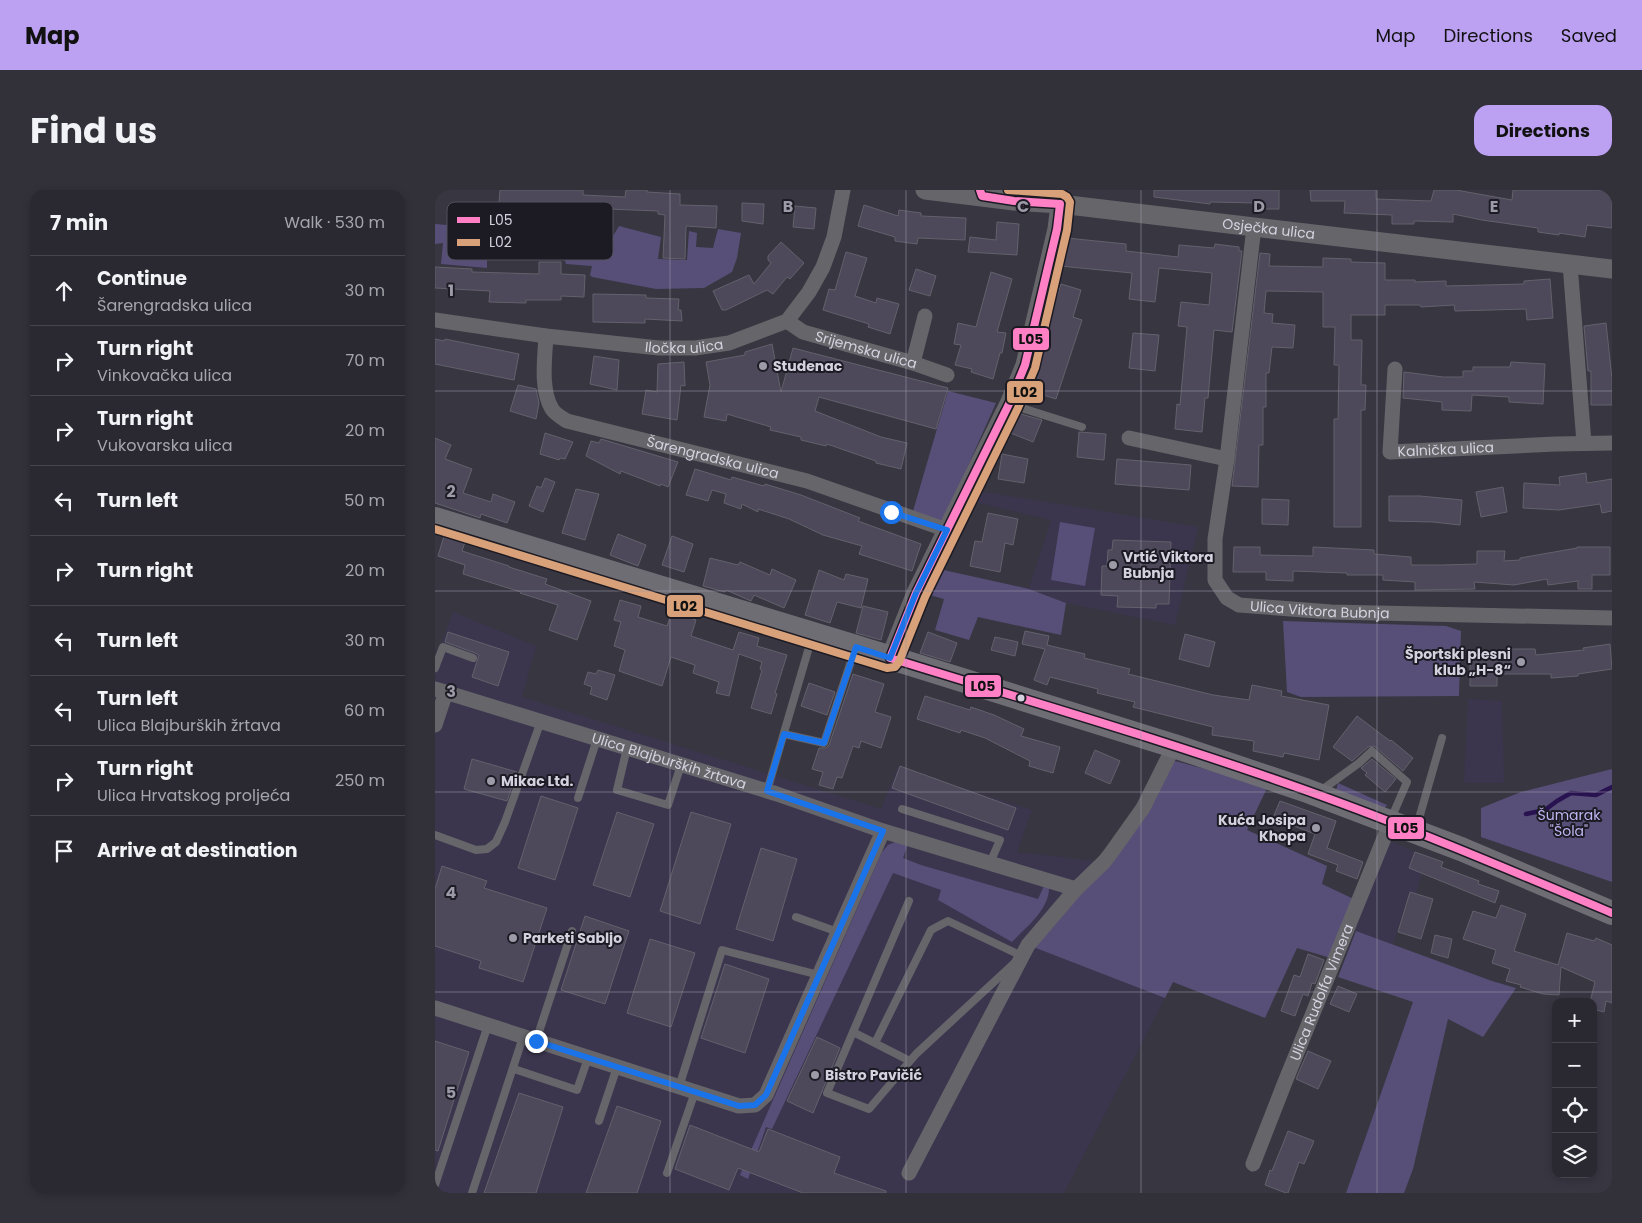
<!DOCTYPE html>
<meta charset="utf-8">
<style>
body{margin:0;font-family:Poppins,sans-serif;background:#323039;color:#f1f3f6}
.controls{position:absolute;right:15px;bottom:15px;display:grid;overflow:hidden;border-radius:10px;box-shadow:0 2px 8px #0003}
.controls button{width:45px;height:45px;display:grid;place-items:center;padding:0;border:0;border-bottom:1px solid #46444d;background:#2a2831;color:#f1f3f6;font:25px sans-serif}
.stop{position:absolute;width:15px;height:15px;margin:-11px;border:4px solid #1a73e8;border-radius:50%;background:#fff}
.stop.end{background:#1a73e8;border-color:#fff;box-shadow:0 1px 5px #0008}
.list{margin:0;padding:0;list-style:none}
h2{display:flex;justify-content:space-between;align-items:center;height:65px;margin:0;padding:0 20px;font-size:21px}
h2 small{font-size:16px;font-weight:400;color:#a5a6ab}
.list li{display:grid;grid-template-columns:32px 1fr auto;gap:15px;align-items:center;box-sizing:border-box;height:70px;padding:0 20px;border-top:1px solid #46444d}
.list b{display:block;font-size:19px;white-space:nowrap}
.list p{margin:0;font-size:16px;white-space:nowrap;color:#a5a6ab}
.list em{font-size:16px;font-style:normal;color:#a5a6ab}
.icon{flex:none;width:28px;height:28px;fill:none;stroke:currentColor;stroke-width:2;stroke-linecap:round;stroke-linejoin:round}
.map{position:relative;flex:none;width:1177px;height:1003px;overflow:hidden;border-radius:15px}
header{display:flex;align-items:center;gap:30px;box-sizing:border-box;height:70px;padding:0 25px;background:#bca0f2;color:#111}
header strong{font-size:24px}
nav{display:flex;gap:28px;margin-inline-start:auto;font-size:18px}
.intro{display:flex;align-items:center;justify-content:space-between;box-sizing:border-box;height:120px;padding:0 30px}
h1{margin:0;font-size:35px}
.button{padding:12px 22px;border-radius:15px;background:#bca0f2;color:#111;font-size:18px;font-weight:700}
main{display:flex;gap:30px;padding:0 30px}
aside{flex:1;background:#2a2831;border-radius:15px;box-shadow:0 2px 8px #0003}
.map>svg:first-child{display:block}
.built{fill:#3b364e}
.green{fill:#574f78}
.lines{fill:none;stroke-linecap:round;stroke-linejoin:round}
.stream{stroke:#281250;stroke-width:4.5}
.building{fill:#4d495b;stroke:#63616b}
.service{stroke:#66656a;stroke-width:8}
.minor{stroke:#66656a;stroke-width:15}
.tertiary{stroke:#66656a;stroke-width:19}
.primary{stroke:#6f6d74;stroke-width:24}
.bus-1-casing{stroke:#1c1b24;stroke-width:11}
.bus-2-casing{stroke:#1c1b24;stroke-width:11}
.bus-1{stroke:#ff80c5;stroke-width:8}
.bus-2{stroke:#d9a179;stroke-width:8}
.route{stroke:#1a73e8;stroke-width:6}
.grid{fill:none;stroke:#9d9ba8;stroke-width:1;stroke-opacity:0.55}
.poi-dot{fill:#9d9ba8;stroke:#1c1b24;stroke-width:2}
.bus-dot{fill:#d4d2df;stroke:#1c1b24;stroke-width:2}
.labels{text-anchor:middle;stroke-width:4;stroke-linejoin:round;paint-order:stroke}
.street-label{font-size:14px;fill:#d4d2df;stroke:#1c1b24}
.poi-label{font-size:14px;font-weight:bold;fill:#d4d2df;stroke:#1c1b24;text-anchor:start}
.park-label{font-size:14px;fill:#bfb5f1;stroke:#1c1b24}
.key{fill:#1c1b24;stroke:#53525c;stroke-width:1}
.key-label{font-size:14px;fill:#d4d2df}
.grid-label{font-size:16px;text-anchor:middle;font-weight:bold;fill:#9d9ba8;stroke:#1c1b24;stroke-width:4;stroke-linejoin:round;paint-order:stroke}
.line-badge{stroke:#1c1b24;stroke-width:2}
.pale-badge-label{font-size:14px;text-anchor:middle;font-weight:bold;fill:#111}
</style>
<header>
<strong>Map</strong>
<nav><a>Map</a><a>Directions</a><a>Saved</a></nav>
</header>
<div class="intro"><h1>Find us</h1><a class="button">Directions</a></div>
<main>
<aside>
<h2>7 min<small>Walk · 530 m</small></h2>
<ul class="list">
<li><svg class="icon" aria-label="ahead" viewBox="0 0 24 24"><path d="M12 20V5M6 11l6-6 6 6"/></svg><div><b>Continue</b><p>Šarengradska ulica</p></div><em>30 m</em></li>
<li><svg class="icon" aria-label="right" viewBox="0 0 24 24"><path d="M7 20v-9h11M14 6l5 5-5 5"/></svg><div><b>Turn right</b><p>Vinkovačka ulica</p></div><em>70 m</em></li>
<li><svg class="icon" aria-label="right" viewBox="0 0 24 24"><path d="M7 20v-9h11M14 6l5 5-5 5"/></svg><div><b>Turn right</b><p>Vukovarska ulica</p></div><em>20 m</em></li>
<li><svg class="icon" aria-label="left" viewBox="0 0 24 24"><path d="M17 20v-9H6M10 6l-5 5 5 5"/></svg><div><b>Turn left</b></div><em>50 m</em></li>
<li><svg class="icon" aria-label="right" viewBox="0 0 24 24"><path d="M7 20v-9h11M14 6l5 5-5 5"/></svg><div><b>Turn right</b></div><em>20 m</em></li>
<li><svg class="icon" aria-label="left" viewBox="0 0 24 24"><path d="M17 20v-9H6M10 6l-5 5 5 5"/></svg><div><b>Turn left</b></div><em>30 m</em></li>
<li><svg class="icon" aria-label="left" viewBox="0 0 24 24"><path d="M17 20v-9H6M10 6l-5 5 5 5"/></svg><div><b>Turn left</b><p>Ulica Blajburških žrtava</p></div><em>60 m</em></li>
<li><svg class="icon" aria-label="right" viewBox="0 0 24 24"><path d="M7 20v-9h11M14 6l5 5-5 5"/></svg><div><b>Turn right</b><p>Ulica Hrvatskog proljeća</p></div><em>250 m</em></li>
<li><svg class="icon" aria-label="arrive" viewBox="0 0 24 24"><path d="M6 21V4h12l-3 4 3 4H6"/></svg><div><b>Arrive at destination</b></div></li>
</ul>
</aside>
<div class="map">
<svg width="1177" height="1003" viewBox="0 0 1177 1003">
<rect width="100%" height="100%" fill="#383641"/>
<g class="built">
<polygon points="532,299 763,337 740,435 631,413 594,399 616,330 527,309"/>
<polygon points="18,422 101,456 87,507 446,619 463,577 597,620 582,662 669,672 593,755 730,808 629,1003 0,1003 0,470"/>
<polygon points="1033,509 1067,511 1069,593 1029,593"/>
<polygon points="949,648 980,662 974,678 987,682 981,704 974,702 958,755 921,741 912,736"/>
</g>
<g class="green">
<polygon points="16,18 26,20 20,47 27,46 27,56 63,56 87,58 113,19 139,27 135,45 152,50 155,45 178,46 184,36 226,47 223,69 252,70 254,41 262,43 261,57 278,58 283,39 306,43 302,68 297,82 269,98 221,99 157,87 155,85 157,76 131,74 129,67 87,63 52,63 52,78 6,74 8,53 0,54 0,34 12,35"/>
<polygon points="513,201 561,213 508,332 478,321"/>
<polygon points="625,332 660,338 650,396 616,390"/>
<polygon points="504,379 594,399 631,413 626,445 543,427 534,450 500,440 509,409 491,404"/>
<polygon points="848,431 1011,436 1026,441 1024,506 866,507 852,502"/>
<polygon points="733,569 833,596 812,640 892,676 887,694 923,711 899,769 862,758 830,828 738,792 730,808 593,755 669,672"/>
<polygon points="1177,579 1177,692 1046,647 1046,618 1086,602"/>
<polygon points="903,593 952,615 949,619 901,600"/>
<path d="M465,650L473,653L468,668L486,675L603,709L609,696L614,698C614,720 591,737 577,752L503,710L506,700L458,683L337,939L331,937L313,989L305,985L447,662L453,655Z"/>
<polygon points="921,741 1057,791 1081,798 1048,847 1013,829 978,979 969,1003 911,1003 978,812 903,787"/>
</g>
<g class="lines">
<polyline class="stream" points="1091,624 1110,620 1122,611 1136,603 1161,605 1177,597"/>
</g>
<g class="building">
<polygon points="65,0 148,0 148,5 190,7 191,0 212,0 212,2 245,4 245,15 282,16 281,38 251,36 250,69 228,68 230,25 223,24 223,21 173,19 172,42 150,41 151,17 86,14 85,30 63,29"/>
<polygon points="719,0 844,0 844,19 821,19 821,13 775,12 775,14 719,7"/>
<polygon points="875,0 941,0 941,9 996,11 999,0 1021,0 1077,10 1078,0 1177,0 1177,38 1152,35 1150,47 1124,43 1124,45 1103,42 1103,38 1047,30 1018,24 1018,32 979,31 979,34 957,34 957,25 909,23 910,11 876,11"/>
<polygon points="307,13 329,14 328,34 307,31"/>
<polygon points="429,15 463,26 464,20 486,23 486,26 531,28 530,50 483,48 482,54 460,51 460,47 423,36"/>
<polygon points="360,16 381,18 379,39 358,37"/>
<polygon points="562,32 584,34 582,65 533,62 535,47 561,50"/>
<polygon points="632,48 691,54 691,61 743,67 744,55 779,58 780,54 804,57 804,61 807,61 797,142 779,140 773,208 770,208 767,242 740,239 742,214 745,215 752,137 743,136 746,112 774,115 777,83 724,78 720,112 694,109 697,83 625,76"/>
<polygon points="346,52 369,73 355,89 352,87 338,104 332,100 291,120 287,120 278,101 314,85 319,94 336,73 333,70 333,66"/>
<polygon points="411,62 432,68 420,106 441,113 442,108 464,114 455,144 433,137 434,134 388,120 394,99 400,100"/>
<polygon points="825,63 835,64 834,76 888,77 888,68 916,69 916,72 950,73 950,90 980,90 980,92 1011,91 1011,96 1089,94 1089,91 1115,89 1118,128 1092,130 1091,119 1020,121 1019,115 986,117 985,115 950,115 950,125 916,125 916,150 927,150 926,195 931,195 930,220 926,220 926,337 899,337 899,229 903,229 904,175 899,175 900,137 888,137 888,102 831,101 829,123 838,124 837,133 860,135 858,158 837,157 834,183 831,183 831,217 828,217 828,255 824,255 823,297 797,296"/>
<polygon points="104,72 126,72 126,84 150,85 149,107 126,106 126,110 91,110 91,113 54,112 55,101 0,98 0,77 37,79 37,82 104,84"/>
<polygon points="481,79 501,86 495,106 474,100"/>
<polygon points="556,82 577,89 562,142 571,143 567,163 565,163 558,189 536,182 537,179 520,175 526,155 519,154 523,133 541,137"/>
<polygon points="626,94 646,100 638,127 647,130 621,209 592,200 601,178 602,178 614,144 610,143"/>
<polygon points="158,104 211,105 211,108 244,109 243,120 246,120 247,131 210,129 210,133 158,132"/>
<polygon points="1171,133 1177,189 1177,215 1156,215 1156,181 1153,181 1149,136"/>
<polygon points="698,143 724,145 720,181 694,178"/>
<polygon points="0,149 9,151 10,149 84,164 79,190 0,174"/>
<polygon points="337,154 346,202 358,158 513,198 501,239 384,207 380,221 446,247 472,253 466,279 441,273 441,271 392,254 391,256 366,250 366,247 335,240 336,237 292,224 291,231 269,227 275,195 271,172 310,165 310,162"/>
<polygon points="159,166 184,170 182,200 155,194"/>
<polygon points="249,172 250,196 246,195 242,230 207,224 211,200 222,202 223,174"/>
<polygon points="1076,172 1110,174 1108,214 1074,212 1074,207 1037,205 1036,221 1007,220 1007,212 968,208 969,182 1008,187 1028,187 1028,181 1038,181 1038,177 1075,177"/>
<polygon points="83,195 101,199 104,213 101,229 75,221"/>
<polygon points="582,223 607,230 598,252 573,242"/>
<polygon points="644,242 671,244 669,270 642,267"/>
<polygon points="110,243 138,252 130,269 125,268 124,270 105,264"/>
<polygon points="0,248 16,255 10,269 37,279 28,303 56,312 58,304 80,312 72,333 46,324 45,328 0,313"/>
<polygon points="166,249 243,272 233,297 226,294 225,296 186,281 185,284 151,266 156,251 164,253"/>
<polygon points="567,264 593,269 589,293 563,289"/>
<polygon points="682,269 756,275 754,300 680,294"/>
<polygon points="260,279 296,290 297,287 329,296 330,294 366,305 425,328 423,331 486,354 477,381 424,364 427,356 388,345 354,329 323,319 323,322 307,314 306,319 289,313 291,304 277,300 273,311 251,305"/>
<polygon points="1151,283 1152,293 1177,289 1177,321 1167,323 1165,314 1124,320 1088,318 1089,293 1125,295 1124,287"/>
<polygon points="110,288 120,292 108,322 94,316 102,296 106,298"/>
<polygon points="1068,297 1072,322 1046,327 1041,302"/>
<polygon points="141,299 164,304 150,350 127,343"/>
<polygon points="954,306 985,306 1027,310 1025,335 998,332 954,331"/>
<polygon points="827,309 854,310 853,335 827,334"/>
<polygon points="553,323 583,329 578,355 570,353 565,382 535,376 540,351 547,352"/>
<polygon points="183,344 211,355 203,376 175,365"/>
<polygon points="9,346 30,352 27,361 74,376 74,377 112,389 110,394 156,411 142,450 114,440 123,415 85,403 86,402 28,384 30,375 3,366"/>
<polygon points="237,346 258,354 249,382 227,375"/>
<polygon points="678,350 736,352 734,414 721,414 721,418 682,417 683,406 666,405 667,376 672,376 673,360 677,360"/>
<polygon points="799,357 825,357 825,365 878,366 878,357 939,360 939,364 976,367 976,375 1007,375 1042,374 1042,361 1070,361 1069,371 1085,370 1085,368 1142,358 1142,357 1175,357 1175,385 1157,385 1157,399 1143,399 1143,391 1113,395 1112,389 1079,395 1039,392 1040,399 980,400 980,392 948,390 948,385 912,385 912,383 858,381 858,391 831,390 831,382 798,382"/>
<polygon points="275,368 303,375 305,372 335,385 337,379 361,390 349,418 319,405 316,411 291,400 290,402 268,396"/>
<polygon points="384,380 409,390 411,384 433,389 426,418 402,412 395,433 370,425"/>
<polygon points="185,410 206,416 203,427 232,436 237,422 261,430 256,446 298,460 304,442 324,448 322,456 352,465 340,503 342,504 336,524 316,518 327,480 325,479 327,472 304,464 294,506 281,503 284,492 258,483 260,475 236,467 227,496 184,481 190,460 179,456 186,432 179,430"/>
<polygon points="428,416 453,422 446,450 421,443"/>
<polygon points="590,441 614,446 612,455 650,464 649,468 695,479 693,484 742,496 778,505 814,510 817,495 847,501 846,506 894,515 884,570 849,563 848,567 818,561 819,551 777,545 778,537 698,517 700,512 662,503 663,499 615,487 612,495 599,490 610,459 587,454"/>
<polygon points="13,442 74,462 63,496 37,487 44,465 40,463 10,452"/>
<polygon points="493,442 522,453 515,472 485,463"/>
<polygon points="750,444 780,452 774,477 744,469"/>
<polygon points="560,447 583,452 580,466 556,460"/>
<polygon points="1175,454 1177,479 1143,484 1143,486 1116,488 1116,484 1062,484 1062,496 1035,496 1035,460 1074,461 1074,459 1100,459 1101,465 1149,460 1148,458"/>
<polygon points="163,480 180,485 172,510 155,504 157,497 149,494 153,482 161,484"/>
<polygon points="418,484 449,494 440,522 456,527 446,558 426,551 424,558 418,556 407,588 402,587 398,599 384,595 388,582 377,579 384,558 391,558 394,555"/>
<polygon points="374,493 400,502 392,525 366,516"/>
<polygon points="490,506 535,520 536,517 559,525 589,539 586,546 625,557 618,583 594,576 595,571 550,548 526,540 525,543 482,529"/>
<polygon points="922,526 955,551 956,550 978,568 968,581 939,556 933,557 917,571 898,557"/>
<polygon points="660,560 685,571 675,594 650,583"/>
<polygon points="37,569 82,582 72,611 29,599"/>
<polygon points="937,569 961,589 950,602 930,585 932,583 926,578"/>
<polygon points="465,576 581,618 573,640 457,598"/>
<polygon points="106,606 143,618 120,690 83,678"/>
<polygon points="845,611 901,631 892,658 928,672 922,689 901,681 903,675 873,664 880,644 838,628"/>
<polygon points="182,622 219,634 195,707 158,695"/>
<polygon points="256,622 296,634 265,734 225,721"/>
<polygon points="326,658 362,669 338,751 301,739"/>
<polygon points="980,662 1008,672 1006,677 1044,691 1043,694 1064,701 1060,713 974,678"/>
<polygon points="7,676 52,691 49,698 112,718 88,792 44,778 46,771 0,756 0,699"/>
<polygon points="975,702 998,709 986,749 963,742"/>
<polygon points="1066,715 1091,724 1079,761 1123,775 1132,743 1159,751 1161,748 1177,755 1177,813 1171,811 1169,822 1158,819 1158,812 1155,812 1160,792 1126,777 1124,805 1108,804 1085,797 1086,795 1071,791 1075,779 1057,773 1061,760 1028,749 1038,721 1061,728"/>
<polygon points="150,726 194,741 170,814 126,800"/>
<polygon points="1000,745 1017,749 1013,768 996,763"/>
<polygon points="215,749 260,763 236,837 192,823"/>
<polygon points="873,764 889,770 880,794 877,793 873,806 868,804 860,826 846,821 859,785 865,787"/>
<polygon points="290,774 334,789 310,863 266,848"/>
<polygon points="903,796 922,804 914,822 895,814"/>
<polygon points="382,847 405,858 378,923 352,911"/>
<polygon points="0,851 34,862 3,961 0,960"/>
<polygon points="873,861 896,871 883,899 861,889"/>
<polygon points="84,903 128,917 101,1003 49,1003"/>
<polygon points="182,916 226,931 202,1003 151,1003"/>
<polygon points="255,935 324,962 333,939 405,967 399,983 451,1001 451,1003 368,1003 303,978 294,1000 240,979"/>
<polygon points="853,941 879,951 869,974 864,972 853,1003 851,1003 830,995 835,980 837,981"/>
</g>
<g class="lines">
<g class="service">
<polyline points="574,214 647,237"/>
<polyline points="0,478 8,457 38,468"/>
<polyline points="349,544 389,553 420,459"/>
<polyline points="192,558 182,600 233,615 246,575"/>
<polyline points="332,601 377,447"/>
<polyline points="884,602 924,573 937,561 972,592 956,629"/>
<polyline points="143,608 162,549"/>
<polyline points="467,619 565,650 555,673"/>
<polyline points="981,639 1007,548"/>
<polyline points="0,645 41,660 52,659 61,652 70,632 106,531"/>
<polyline points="361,727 403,742"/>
<polyline points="418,842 474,711"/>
<polyline points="101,851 137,741"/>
<polyline points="440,853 496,740 513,731 587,766 481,864 434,919 392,903 418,842 475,871"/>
<polyline points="79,879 142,900 153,868"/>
<polyline points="244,897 287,760 384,785"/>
<polyline points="164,931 182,877"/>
<polyline points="232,983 260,902"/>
<polyline points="0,995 53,835"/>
<polyline points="37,1003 88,847"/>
</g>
<g class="minor">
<path id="s1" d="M819,37L792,269L780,349V390L792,408L804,415L896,422L1177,428"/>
<polyline points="1135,74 1149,253"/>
<path id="s2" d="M0,130L111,146L224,158H260L294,153L352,131L374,102L388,77L399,47L408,0"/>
<path id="s3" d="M352,131L368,142L478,173L512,185"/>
<path id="s4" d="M111,146C110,166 105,200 117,219C120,224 127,228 132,231L372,291L512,340"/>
<polyline points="478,173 490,126"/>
<path id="s5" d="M960,179L955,262L1121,254L1177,253"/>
<polyline points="694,248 792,269"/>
<path id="s6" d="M0,499L342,604L448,641L641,699"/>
<polyline points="0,535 11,502"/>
<polyline points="0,818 304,916 320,915 331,905 448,641"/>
<path id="s7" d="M818,974L850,892L956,631"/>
<polyline points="474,983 593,755 641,699 669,672 676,663 708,618 739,556"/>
</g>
<g class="tertiary">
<path id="s8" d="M490,0L579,11L625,14L819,37L1177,79"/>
<polyline points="455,468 481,403 574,214 590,175 622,39 625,14"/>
</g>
<polyline class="primary" points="0,329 421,457 739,556 870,600 1026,659 1177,723"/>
<g class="bus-1-casing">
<path id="bus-1" d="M545,0L547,6L579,11L625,14L622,39L590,175L574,214L481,403L455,468C594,511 733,551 870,600C974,637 1075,680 1177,723"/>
</g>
<g class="bus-2-casing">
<polyline id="bus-2" points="0,339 452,478 460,477 464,472 490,407 583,218 600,178 632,40 635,12 632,7 627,4 573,0"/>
</g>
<use href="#bus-1" class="bus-1"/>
<use href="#bus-2" class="bus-2"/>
</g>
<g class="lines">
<polyline class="route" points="101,851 304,916 320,915 331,905 448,641 332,601 349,544 389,553 421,457 455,468 481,403 512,340 456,322"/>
</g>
<path class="grid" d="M235,0V1003M471,0V1003M706,0V1003M942,0V1003M0,201H1177M0,401H1177M0,602H1177M0,802H1177"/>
<g class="poi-dot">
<circle cx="328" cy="176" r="5"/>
<circle cx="678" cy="375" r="5"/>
<circle cx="1086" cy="472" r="5"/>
<circle cx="56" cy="591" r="5"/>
<circle cx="881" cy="638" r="5"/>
<circle cx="78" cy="748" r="5"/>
<circle cx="380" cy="885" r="5"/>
</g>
<circle class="bus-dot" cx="586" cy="508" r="4.5"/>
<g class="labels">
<g class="street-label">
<text dy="5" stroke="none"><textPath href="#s8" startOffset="346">Osječka ulica</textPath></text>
<text dy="5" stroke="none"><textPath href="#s2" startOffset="251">Iločka ulica</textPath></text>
<text dy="5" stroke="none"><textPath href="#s3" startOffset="85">Srijemska ulica</textPath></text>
<text dy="5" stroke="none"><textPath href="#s5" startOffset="139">Kalnička ulica</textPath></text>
<text dy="5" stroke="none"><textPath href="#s4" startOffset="244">Šarengradska ulica</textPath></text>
<text dy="5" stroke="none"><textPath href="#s1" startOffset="472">Ulica Viktora Bubnja</textPath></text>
<text dy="5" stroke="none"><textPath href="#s6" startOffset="245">Ulica Blajburških žrtava</textPath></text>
<text dy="5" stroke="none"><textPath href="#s7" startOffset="185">Ulica Rudolfa Vimera</textPath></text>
</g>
<g class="poi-label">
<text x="338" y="181">Studenac</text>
<text x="688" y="372">Vrtić Viktora<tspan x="688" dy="16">Bubnja</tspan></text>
<text x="1076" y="469" text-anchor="end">Športski plesni<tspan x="1076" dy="16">klub „H-8“</tspan></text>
<text x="66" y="596">Mikac Ltd.</text>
<text x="871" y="635" text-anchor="end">Kuća Josipa<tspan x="871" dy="16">Khopa</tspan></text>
<text x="88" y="753">Parketi Sabljo</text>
<text x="390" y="890">Bistro Pavičić</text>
</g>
<g class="park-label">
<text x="1134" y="630">Šumarak<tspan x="1134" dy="16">"Šola"</tspan></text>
</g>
</g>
<rect x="12" y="12" width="166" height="58" rx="8" class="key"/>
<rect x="22" y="27" width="23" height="6" fill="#ff80c5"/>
<rect x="22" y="49" width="23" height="7" fill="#d9a179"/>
<g class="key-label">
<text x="54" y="35">L05</text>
<text x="54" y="57">L02</text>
</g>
<g class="grid-label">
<text x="353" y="22">B</text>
<text x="588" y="22">C</text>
<text x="824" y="22">D</text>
<text x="1059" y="22">E</text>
<text x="16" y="106">1</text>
<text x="16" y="307">2</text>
<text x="16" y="507">3</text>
<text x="16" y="708">4</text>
<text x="16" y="908">5</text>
</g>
<g class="line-badge">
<rect x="577" y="137" width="38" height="24" rx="5" fill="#ff80c5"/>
<rect x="571" y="190" width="38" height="24" rx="5" fill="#d9a179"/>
<rect x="231" y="404" width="38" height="24" rx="5" fill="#d9a179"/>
<rect x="529" y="484" width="38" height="24" rx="5" fill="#ff80c5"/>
<rect x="952" y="626" width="38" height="24" rx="5" fill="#ff80c5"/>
</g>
<g class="pale-badge-label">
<text x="596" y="154">L05</text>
<text x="590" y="207">L02</text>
<text x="250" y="421">L02</text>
<text x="548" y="501">L05</text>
<text x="971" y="643">L05</text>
</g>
</svg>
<div class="controls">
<button>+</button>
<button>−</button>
<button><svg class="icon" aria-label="locate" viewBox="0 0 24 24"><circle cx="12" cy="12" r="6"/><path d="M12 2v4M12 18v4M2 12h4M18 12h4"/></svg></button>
<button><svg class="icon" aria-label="layers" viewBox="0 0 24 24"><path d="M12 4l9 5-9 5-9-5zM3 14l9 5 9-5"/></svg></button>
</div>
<div class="stop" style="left:456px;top:322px"></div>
<div class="stop end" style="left:101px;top:851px"></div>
</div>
</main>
